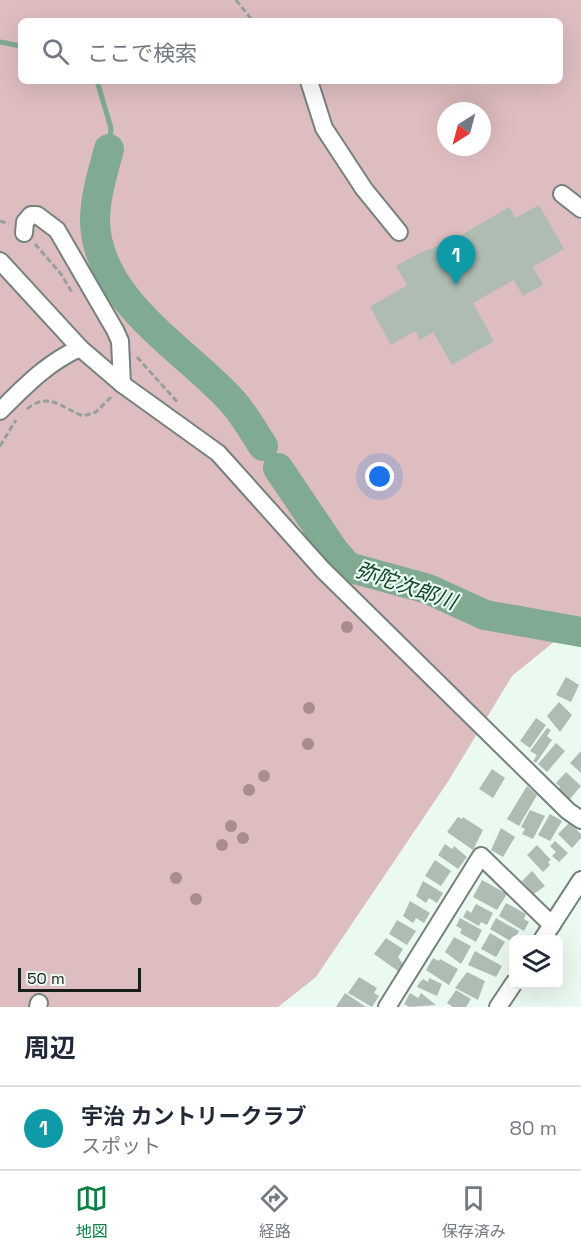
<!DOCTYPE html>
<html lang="ja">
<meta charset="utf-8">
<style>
body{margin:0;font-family:"Space Grotesk","Noto Sans JP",sans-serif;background:#f2f2f3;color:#1f2937}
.controls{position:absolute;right:18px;bottom:18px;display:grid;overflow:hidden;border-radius:9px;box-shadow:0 6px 24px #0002}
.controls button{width:54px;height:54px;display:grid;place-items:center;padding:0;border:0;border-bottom:2px solid #e0e1e3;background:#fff;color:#1f2937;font:30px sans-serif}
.compass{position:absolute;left:437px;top:102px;width:54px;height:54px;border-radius:50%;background:#fff;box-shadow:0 6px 24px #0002;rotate:216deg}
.scale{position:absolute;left:18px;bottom:15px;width:123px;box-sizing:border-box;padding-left:6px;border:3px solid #171c1a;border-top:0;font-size:16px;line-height:21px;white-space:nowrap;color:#171c1a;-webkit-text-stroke:4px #ebfaf1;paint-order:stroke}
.you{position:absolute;left:380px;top:477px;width:21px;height:21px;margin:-15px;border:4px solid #fff;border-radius:50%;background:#1a73e8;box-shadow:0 0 0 9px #1a73e833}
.badge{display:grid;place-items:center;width:39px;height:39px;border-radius:50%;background:#0b8043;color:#fff;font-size:20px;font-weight:700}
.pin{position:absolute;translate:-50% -50px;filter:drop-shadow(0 2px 3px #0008)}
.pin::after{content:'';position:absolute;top:32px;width:21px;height:18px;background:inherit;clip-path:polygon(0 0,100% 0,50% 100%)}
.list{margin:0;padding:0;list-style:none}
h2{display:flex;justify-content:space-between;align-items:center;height:78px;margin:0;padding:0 24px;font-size:26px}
h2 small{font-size:20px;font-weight:400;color:#747a83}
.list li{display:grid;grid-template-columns:39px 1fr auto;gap:18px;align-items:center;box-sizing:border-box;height:84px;padding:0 24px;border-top:2px solid #e0e1e3}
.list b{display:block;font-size:22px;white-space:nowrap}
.list p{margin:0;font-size:20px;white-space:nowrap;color:#747a83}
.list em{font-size:20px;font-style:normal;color:#747a83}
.icon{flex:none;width:33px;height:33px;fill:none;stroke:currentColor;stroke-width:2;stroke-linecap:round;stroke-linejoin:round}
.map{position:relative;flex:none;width:581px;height:1007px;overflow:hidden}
.search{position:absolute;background:#fff;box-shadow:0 6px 24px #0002;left:18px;right:18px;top:18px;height:66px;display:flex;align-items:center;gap:15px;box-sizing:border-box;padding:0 21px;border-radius:9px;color:#747a83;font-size:22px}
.sheet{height:162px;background:#fff}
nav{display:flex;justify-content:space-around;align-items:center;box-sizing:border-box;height:84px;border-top:2px solid #e0e1e3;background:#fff;font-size:16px;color:#747a83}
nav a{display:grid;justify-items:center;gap:3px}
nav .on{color:#0b8043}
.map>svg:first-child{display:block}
.green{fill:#debdc0;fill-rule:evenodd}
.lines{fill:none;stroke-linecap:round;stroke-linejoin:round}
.stream{stroke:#80aa92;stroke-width:5}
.river{stroke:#80aa92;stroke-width:30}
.building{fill:#aebcb4}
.minor-casing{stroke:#75827b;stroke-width:20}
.path{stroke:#95a09a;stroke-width:3;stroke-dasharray:6 3;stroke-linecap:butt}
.minor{stroke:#fff;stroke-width:16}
.tree{fill:#a78d8d}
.labels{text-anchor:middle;stroke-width:4.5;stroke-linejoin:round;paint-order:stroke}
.water-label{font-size:21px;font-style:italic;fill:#0f442d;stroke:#ebfaf1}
</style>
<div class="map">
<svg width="581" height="1007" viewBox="0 0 581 1007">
<rect width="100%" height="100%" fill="#ebfaf1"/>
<path class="green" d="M0,0H581V620L512,676L449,780L316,977L278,1007H0ZM21,21H560V81H21ZM446,111H482V147H446Z"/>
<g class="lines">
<g class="stream">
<polyline points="0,42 21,46"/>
<polyline points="97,81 111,128 109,149"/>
</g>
<g class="river">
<path d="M109,149C103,172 95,197 95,220C96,300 185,349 232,401C244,414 253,431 263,446"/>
<polyline points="278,468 334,551 348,567 428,589 485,615 581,632"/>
</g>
</g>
<g class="building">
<polygon points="539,205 564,249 533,267 543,285 523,296 514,280 473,303 494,341 452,365 433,332 420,340 415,331 391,345 370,307 407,285 396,266 421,252 448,243 509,207 516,218"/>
<polygon points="566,677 579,685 571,702 556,695"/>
<polygon points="559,702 572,715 560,732 547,716"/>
<polygon points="536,718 546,725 530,748 520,741"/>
<polygon points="547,728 551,730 547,736 552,740 536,763 533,761 537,755 530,751"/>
<polygon points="556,743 565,751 547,772 538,764"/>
<polygon points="581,751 581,773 570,763"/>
<polygon points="492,769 505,778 493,798 479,789"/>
<polygon points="566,772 581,786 568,801 557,791 560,787 556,783"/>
<polygon points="527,786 537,795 519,826 507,819"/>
<polygon points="530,810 545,816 533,839 522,834 525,829 521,827"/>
<polygon points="550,814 562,821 550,841 538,835"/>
<polygon points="458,817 462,819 463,817 483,830 473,850 447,832"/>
<polygon points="569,823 581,834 581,838 572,848 558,834"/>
<polygon points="501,828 515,837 503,857 491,850"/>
<polygon points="555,841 568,853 559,862 552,856 556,852 550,846"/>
<polygon points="445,844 452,849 454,846 467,857 458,869 438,855"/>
<polygon points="537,845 551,860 548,862 550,865 543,872 527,855"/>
<polygon points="435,860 451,871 441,886 425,876"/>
<polygon points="532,871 545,886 534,894 522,881"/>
<polygon points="482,880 507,894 497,910 473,897"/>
<polygon points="423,881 443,893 437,903 429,898 426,903 416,896"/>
<polygon points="410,901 430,913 424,923 416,918 413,923 403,916"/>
<polygon points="506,903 526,914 524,919 529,922 524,931 499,916"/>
<polygon points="476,904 493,913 487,925 481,922 479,926 463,917 467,910 471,913"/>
<polygon points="460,918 482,930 476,942 460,933 462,929 456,926"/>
<polygon points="496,918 519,931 512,942 490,929"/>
<polygon points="397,920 416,931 407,945 389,934"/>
<polygon points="490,933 505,942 496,957 481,949"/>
<polygon points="454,937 471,946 461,964 445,952"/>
<polygon points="386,938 403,949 398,957 403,964 398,971 374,954"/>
<polygon points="475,951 502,966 496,977 468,965"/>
<polygon points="433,958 439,961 440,959 458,969 449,985 426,970"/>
<polygon points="467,972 485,981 478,1000 455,988"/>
<polygon points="359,977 377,988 374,993 379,996 372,1007 348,993"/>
<polygon points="429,978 442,984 437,996 417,987 420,982 423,979 428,982"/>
<polygon points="456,990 471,999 466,1007 453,1007 447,1003"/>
<polygon points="345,993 366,1007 336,1007"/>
<polygon points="410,993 418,998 421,993 436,1005 409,1007 404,1004"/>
</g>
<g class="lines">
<g class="minor-casing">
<g id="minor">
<polyline points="309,81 324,128 364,189 399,232"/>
<polyline points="562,194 581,209"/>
<polyline points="24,233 25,222 31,215 37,215 57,230 115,330 120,341 122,384"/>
<polyline points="0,261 80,348 122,384 218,453 323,570 568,811 581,820"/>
<path d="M0,411C25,386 48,362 80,348"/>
<polyline points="542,940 581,880"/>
<polyline points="38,1007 39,1003"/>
<polyline points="387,1007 481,856 552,925"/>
<polyline points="498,1007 514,983"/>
</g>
</g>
<g class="path">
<polyline points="236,0 253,21"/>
<polyline points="0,221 9,224"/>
<polyline points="35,244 61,274 73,294"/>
<polyline points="137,357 179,404"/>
<path d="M27,409C49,391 62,408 83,416L96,412L111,397"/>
<polyline points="0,446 16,420"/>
</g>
<use href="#minor" class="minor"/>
</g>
<g class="tree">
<circle cx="347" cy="627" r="6"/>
<circle cx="309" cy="708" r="6"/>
<circle cx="308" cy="744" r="6"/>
<circle cx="264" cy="776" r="6"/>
<circle cx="249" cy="790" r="6"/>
<circle cx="231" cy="826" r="6"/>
<circle cx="243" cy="838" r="6"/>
<circle cx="222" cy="845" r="6"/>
<circle cx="176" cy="878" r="6"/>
<circle cx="196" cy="899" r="6"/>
</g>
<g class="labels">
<g class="water-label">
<text transform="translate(406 586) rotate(19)" y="7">弥陀次郎川</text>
</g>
</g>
</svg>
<div class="controls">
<button><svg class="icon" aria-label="layers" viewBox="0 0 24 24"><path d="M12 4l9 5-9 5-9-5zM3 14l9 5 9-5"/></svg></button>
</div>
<svg class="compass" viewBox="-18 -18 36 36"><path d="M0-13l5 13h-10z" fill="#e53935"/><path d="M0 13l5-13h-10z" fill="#747a83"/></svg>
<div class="scale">50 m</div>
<div class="you"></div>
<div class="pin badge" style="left:456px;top:285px;background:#0f9aa8">1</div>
<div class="search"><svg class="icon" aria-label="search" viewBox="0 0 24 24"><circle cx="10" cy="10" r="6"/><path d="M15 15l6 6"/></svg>ここで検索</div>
</div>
<section class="sheet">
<h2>周辺<small></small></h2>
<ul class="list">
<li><span class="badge" style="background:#0f9aa8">1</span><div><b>宇治 カントリークラブ</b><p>スポット</p></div><em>80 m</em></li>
</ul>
</section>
<nav>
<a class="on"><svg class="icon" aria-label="map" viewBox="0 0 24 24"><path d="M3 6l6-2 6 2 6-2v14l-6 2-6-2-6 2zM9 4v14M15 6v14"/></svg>地図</a>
<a><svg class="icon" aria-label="directions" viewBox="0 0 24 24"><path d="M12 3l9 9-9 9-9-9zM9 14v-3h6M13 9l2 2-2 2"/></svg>経路</a>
<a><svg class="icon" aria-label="saved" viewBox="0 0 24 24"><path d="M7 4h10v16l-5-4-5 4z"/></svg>保存済み</a>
</nav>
